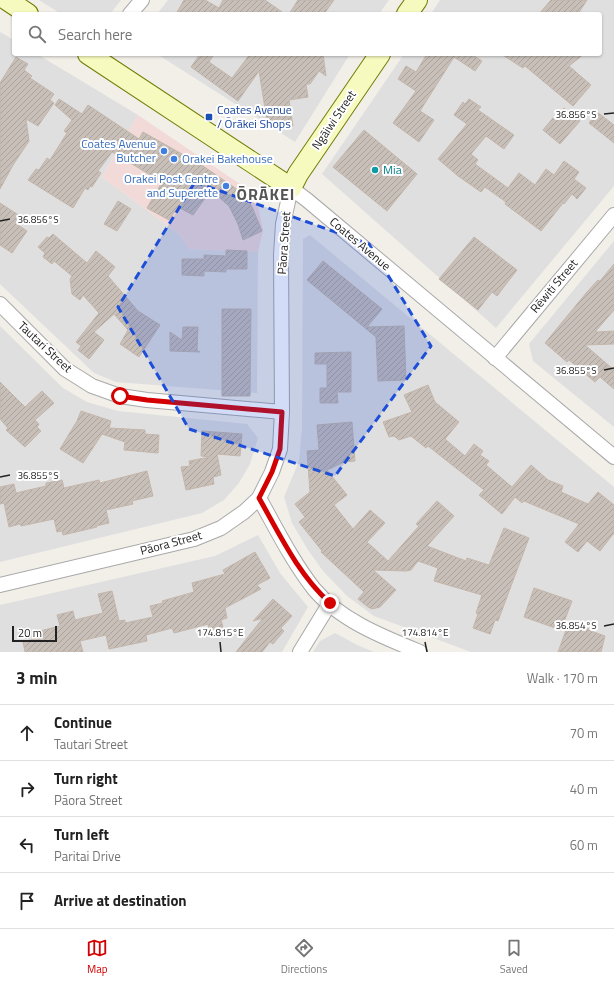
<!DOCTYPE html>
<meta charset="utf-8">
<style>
body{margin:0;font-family:"Titillium Web",sans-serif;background:#f6f6f6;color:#222}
.scale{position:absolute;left:12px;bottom:10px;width:45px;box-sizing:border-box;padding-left:4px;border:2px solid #222;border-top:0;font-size:11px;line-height:14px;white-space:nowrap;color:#222;-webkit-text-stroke:3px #fff;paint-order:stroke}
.stop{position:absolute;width:12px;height:12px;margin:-9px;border:3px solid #d40000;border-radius:50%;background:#fff}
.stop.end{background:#d40000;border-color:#fff;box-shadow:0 1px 4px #0008}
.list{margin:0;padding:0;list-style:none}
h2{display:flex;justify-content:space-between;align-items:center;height:52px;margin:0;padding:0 16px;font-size:17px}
h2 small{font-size:13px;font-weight:400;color:#767676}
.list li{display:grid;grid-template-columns:26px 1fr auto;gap:12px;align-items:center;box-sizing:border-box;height:56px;padding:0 16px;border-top:1px solid #e0e0e0}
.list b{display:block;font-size:15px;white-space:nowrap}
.list p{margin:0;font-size:13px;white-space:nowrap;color:#767676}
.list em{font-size:13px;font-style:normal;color:#767676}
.icon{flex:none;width:22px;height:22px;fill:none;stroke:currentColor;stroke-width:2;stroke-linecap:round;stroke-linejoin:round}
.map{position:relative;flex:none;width:614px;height:652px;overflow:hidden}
.search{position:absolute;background:#fff;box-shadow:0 1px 3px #0004;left:12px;right:12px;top:12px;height:44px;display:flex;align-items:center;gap:10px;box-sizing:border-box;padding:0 14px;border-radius:4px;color:#767676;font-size:15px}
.sheet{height:276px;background:#fff}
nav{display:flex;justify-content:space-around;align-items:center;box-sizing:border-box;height:56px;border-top:1px solid #e0e0e0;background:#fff;font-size:11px;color:#767676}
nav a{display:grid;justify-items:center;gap:2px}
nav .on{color:#d40000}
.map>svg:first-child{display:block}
.residential{fill:#e0dfdf}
.commercial{fill:#f2dad9}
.building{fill:url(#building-hatch);stroke:#c4b6ab}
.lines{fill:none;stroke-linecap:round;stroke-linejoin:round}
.street-casing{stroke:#a9a9a9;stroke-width:16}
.secondary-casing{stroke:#707d05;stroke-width:22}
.street{stroke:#fff;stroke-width:14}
.secondary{stroke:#f7fabf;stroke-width:20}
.route{stroke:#d40000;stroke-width:5}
.marked{fill:#1d4ed8;fill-opacity:0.2;stroke:#1d4ed8;stroke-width:3;stroke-dasharray:8 5;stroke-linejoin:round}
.ticks{fill:none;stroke:#222;stroke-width:1.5}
.transit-dot{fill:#1a4fb4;stroke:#fff;stroke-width:1.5}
.shop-dot{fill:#3f7fe0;stroke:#fff;stroke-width:1.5}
.culture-dot{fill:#0f9aa8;stroke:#fff;stroke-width:1.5}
.labels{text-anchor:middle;stroke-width:4;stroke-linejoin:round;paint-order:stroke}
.transit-label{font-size:12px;fill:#164399;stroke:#fff;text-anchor:start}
.street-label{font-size:12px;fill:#222;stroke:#fff}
.shop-label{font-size:12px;fill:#366cbe;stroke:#fff;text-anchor:end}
.culture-label{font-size:12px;fill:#0d838f;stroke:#fff;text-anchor:start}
.district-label{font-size:16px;font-weight:bold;letter-spacing:1px;fill:#555;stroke:#fff}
.ticks-label{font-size:10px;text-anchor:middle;fill:#222;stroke:#fff;stroke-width:4;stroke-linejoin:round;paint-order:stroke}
</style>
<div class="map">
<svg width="614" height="652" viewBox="0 0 614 652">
<defs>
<pattern id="building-hatch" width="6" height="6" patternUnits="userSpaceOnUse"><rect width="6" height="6" fill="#c7bfb8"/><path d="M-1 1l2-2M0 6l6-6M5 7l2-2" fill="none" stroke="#aba49e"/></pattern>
</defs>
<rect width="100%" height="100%" fill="#f2efe9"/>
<g class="residential">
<polygon points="39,0 121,0 110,14 61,14"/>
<polygon points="168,0 389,0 379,14 157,14"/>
<polygon points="440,0 614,0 614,186 496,328 322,174 404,54 600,54 600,14 431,14"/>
<polygon points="0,32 14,40 14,54 37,54 138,115 102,177 179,234 189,249 258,252 257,393 116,382 94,373 0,284"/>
<polygon points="157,54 350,54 295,142"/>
<polygon points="310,235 614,487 614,652 471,652 374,616 347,596 323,571 308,550 292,523 284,497 299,461 302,428 303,239"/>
<polygon points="614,241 614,427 533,361 529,344"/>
<polygon points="0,326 63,388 87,402 118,411 247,424 258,438 250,464 239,483 224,500 202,513 0,562"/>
<polygon points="258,535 280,573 308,607 282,652 0,652 0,605 215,556"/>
<polygon points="335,633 357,645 374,652 313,652 320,641"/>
</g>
<polygon class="commercial" points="138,115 240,184 258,206 263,230 258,252 189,249 179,234 102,177"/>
<g class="building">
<polygon points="184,0 205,0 219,8 223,0 265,0 285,14 176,14"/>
<polygon points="298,0 334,0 324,14 289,14"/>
<polygon points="551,0 587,0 578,14 539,14"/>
<polygon points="200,54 214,54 209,62 232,78 250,54 323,54 326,76 319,71 310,84 306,84 308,97 289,100 293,126 281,128 278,119 267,121 259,71 238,101 191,67"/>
<polygon points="427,54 471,54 482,61 475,71 454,57 420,111 434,120 419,142 393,123 416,91 398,79 406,66 416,72"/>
<polygon points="501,54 584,54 569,66 591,85 573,106 525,66 523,68"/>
<polygon points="16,57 28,64 24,70 32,76 30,78 54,94 50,100 54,103 38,126 26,119 29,141 13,165 0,189 0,83"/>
<polygon points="59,99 82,114 88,105 139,139 143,132 203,166 244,194 252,207 262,231 243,240 238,224 229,206 211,190 193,215 178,207 169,220 147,208 162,182 112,152 98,171 101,173 92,187 90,186 88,190 85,188 73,208 28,180 36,169 39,170 47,158 50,160 67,133 64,131 72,120 55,105"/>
<polygon points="469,99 481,107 478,110 514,135 504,149 486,136 471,154 478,160 475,164 508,188 519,173 535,185 546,169 554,175 564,161 579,172 574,179 586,188 577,199 572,194 564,204 563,203 541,231 505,204 506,202 485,187 481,192 458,176 438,159 467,124 454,115 463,102 465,104"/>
<polygon points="564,108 580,121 560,144 543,130 553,118 554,120"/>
<polygon points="597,112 614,125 614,143 589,123"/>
<polygon points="364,130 417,174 387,211 333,167"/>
<polygon points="118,201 131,209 117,231 104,224"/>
<polygon points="0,203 23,218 18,225 27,231 12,253 0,245"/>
<polygon points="53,234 87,263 96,251 115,267 108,276 138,311 160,325 139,357 120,344 128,330 114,314 94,332 104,340 89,359 78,350 81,346 76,342 99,313 83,295 80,300 72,294 70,279 72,276 54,261 52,264 43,257 45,253 38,247 47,237 49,238"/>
<polygon points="474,237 517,270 497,296 492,292 478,310 439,279"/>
<polygon points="226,250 247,251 247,269 226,269 226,272 204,271 204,276 182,275 182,259 204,259 204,255 226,256"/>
<polygon points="323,261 382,309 367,327 404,326 406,380 378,381 376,337 307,280"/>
<polygon points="614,264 614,310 595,332 614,331 614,344 585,345 614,370 614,389 600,377 595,382 569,360 567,362 545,343 587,292 598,280 600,281"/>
<polygon points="222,309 251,309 250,396 222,396"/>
<polygon points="183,327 198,327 197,350 200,352 170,351 170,332 182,340"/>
<polygon points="351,352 351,392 337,392 338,403 320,403 320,388 327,388 327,364 315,364 315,353"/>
<polygon points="0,382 25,407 42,391 54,403 35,420 39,424 37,427 41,431 25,447 6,430 8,428 0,419"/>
<polygon points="428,385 435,402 459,422 445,439 465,456 474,444 483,451 480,455 489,461 486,465 512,487 531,465 548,480 563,486 561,492 588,504 598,492 614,505 614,533 600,551 587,541 578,552 565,542 579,524 524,501 522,503 515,497 502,514 479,495 484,490 428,446 426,448 411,436 399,440 394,436 389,437 383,422 412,412 404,395"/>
<polygon points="81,411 111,421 109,428 145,430 145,434 159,435 158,453 124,450 125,442 102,434 83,463 60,449 77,421"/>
<polygon points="352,422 355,461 344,462 327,470 347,495 334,505 353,529 370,510 385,523 367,542 388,561 419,526 416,524 437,501 454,516 427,546 466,561 467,558 489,565 504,528 529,538 498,621 495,620 490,634 473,628 478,614 476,613 482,595 434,581 438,568 418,561 411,570 406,571 373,570 396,590 380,607 372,609 368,607 358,599 364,592 321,552 322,551 299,522 305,517 295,504 310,492 307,451 319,450 317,425"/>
<polygon points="202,431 242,434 240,456 217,454 221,475 213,477 214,484 186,490 181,467 190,466 189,461 210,457 201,456"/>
<polygon points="147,471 153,496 132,501 133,504 106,510 109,523 96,526 97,527 63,535 62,531 57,532 54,519 21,526 20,524 9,527 4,503 0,504 0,487 14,484 16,493 46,486 46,483 62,480 64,488 99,480 100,483"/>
<polygon points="255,552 270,578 257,585 261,589 225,608 227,618 221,620 223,627 209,631 208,624 174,633 172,628 146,635 147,641 109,649 106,635 80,641 83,652 25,652 23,642 37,638 36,632 60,626 57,615 73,611 75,620 103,613 98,594 112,591 119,621 125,620 125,623 153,617 150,606 163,603 162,601 194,592 192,583 225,574 223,570"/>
<polygon points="534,588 572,601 561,630 524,617"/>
<polygon points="273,599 292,616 281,628 284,631 273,644 270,642 262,652 236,652 263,618 253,621"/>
<polygon points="569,622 589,629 588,630 605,636 601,652 558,652"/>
</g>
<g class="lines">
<g class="street-casing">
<g id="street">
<polyline points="130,14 142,0"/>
<polyline points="0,304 65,369 92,386 120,396 147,400 282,412"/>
<polyline points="495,358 614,215"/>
<path d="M259,498C276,528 292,561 314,589C340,620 383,637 420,652"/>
<polyline points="0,585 194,539 221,528 244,512 259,498 272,472 280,449 282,412 281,255 283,224 291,188 307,200 614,457"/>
<polyline points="300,652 330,603"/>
</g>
</g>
<g class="secondary-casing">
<g id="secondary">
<polyline points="7,0 28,14"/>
<polyline points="407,14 417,0"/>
<polyline points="88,54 291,188 298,174 380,54"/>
</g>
</g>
<use href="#street" class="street"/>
<use href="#secondary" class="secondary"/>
</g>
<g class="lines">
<path class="route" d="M120,396L147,400L282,412L280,449L272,472L259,498C280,535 298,574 330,603"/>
</g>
<path class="marked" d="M195,182L369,244L431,346L335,476L189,429L118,307Z"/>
<path class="ticks" d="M604,114L614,113M0,221L10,219M604,370L614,368M0,477L10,475M604,626L614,624M220,642L221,652M425,642L427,652"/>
<rect class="transit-dot" x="205" y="113" width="8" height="8" rx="2"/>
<g class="shop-dot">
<circle cx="164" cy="151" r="4"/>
<circle cx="174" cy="159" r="4"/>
<circle cx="226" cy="186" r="4"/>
</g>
<circle class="culture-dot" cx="375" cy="170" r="4"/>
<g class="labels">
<g class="transit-label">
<text x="217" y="114">Coates Avenue<tspan x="217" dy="14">/ Ōrākei Shops</tspan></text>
</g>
<g class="street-label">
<text transform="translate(334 120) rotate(-56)" y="4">Ngāiwi Street</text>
<text transform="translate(284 243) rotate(-86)" y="4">Pāora Street</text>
<text transform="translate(360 244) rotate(40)" y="4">Coates Avenue</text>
<text transform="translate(554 286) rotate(-50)" y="4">Rēwiti Street</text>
<text transform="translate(45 347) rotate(43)" y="4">Tautari Street</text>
<text transform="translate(171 543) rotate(-15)" y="4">Pāora Street</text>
</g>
<g class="shop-label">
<text x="156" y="148">Coates Avenue<tspan x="156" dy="14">Butcher</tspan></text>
<text x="182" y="163" text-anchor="start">Orakei Bakehouse</text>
<text x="218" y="183">Orakei Post Centre<tspan x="218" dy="14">and Superette</tspan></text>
</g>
<g class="culture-label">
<text x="383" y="174">Mia</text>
</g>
<g class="district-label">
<text x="266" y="200">ŌRĀKEI</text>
</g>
</g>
<g class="ticks-label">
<text x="576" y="118">36.856°S</text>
<text x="38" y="223">36.856°S</text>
<text x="576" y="374">36.855°S</text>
<text x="38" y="479">36.855°S</text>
<text x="576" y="629">36.854°S</text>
<text x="220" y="636">174.815°E</text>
<text x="425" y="636">174.814°E</text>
</g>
</svg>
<div class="scale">20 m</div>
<div class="stop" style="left:120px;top:396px"></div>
<div class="stop end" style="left:330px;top:603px"></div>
<div class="search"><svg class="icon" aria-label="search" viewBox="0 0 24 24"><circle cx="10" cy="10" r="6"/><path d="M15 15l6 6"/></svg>Search here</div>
</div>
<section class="sheet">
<h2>3 min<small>Walk · 170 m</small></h2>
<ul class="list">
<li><svg class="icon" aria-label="ahead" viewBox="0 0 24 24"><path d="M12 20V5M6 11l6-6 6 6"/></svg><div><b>Continue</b><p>Tautari Street</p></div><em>70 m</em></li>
<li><svg class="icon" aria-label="right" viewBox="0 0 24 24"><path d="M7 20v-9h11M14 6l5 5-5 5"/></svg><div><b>Turn right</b><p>Pāora Street</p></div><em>40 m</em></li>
<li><svg class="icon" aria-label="left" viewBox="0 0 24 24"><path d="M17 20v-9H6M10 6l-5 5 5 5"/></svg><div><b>Turn left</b><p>Paritai Drive</p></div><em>60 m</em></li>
<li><svg class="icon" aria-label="arrive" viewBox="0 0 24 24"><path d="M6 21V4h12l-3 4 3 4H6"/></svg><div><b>Arrive at destination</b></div></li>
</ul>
</section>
<nav>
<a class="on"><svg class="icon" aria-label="map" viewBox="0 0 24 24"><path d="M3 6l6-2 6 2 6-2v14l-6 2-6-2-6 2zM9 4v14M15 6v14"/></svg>Map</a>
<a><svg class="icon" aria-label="directions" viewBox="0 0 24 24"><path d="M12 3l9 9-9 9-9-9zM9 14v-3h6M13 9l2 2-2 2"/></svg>Directions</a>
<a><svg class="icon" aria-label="saved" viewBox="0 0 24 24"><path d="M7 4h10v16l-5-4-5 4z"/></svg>Saved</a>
</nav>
